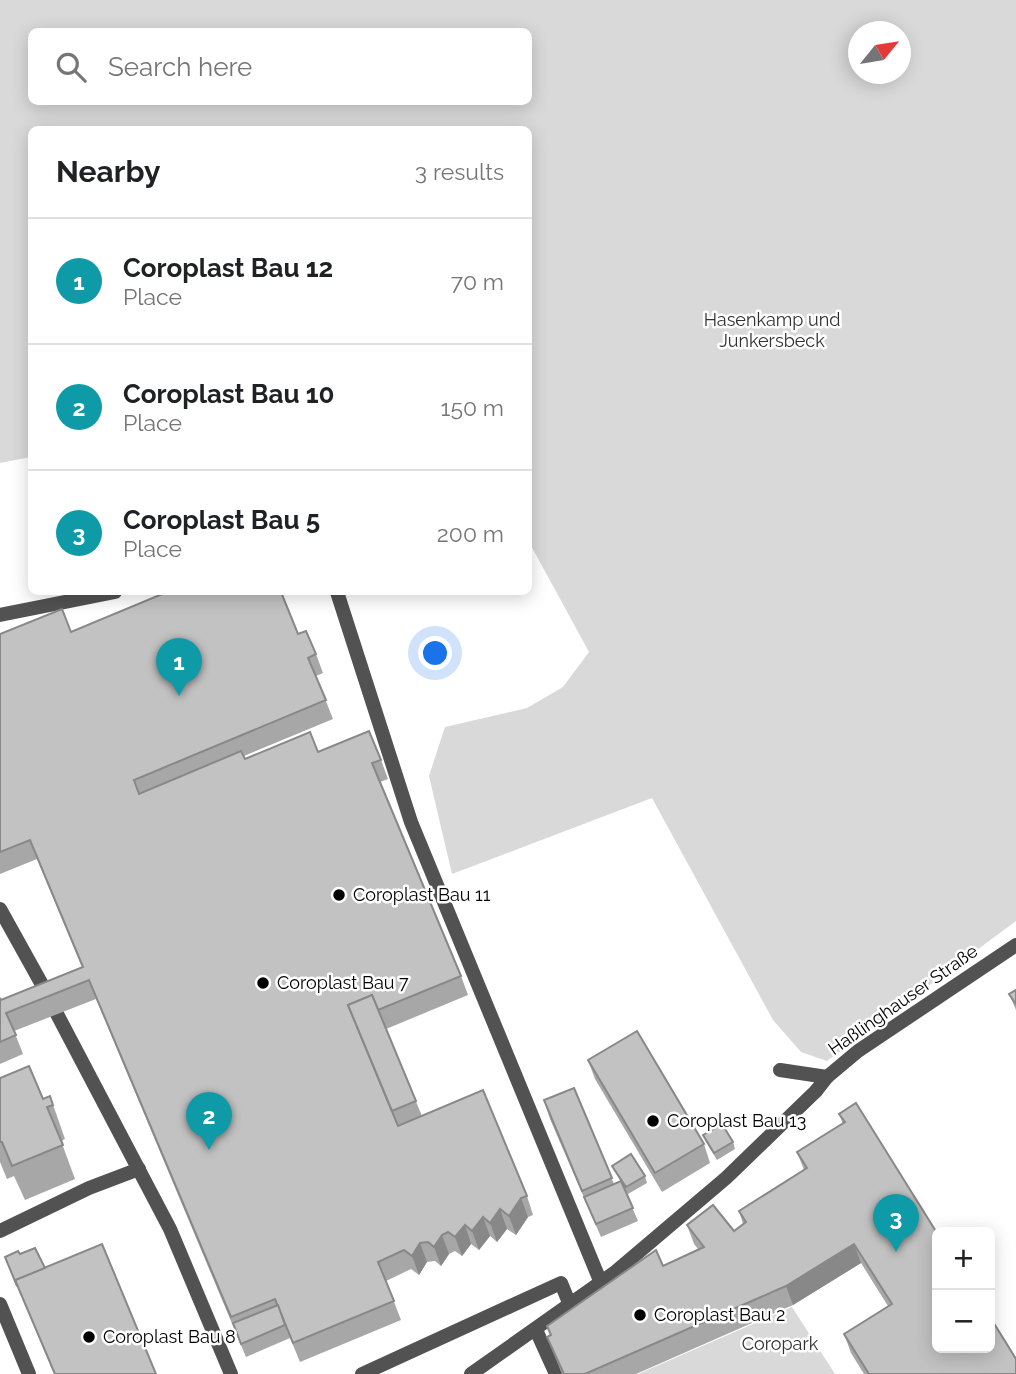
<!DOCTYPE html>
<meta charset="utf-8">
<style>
body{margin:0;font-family:Raleway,sans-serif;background:#f6f6f6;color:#202124}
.controls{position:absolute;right:21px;bottom:21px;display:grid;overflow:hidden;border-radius:10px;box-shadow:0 4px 18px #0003}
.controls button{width:63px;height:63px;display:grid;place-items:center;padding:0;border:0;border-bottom:2px solid #e0e0e0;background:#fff;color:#202124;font:35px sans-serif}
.compass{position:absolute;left:848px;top:21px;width:63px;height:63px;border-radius:50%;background:#fff;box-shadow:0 4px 18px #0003;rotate:60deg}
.you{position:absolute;left:436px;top:654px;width:24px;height:24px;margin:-18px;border:5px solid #fff;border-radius:50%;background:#1a73e8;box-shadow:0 0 0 10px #1a73e833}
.badge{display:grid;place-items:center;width:46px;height:46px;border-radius:50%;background:#111827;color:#fff;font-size:23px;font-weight:700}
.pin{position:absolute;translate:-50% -58px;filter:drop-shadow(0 2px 4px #0008)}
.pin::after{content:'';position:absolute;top:37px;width:24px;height:21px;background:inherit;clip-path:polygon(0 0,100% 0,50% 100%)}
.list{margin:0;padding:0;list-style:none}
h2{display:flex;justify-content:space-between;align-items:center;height:91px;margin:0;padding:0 28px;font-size:30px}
h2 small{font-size:23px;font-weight:400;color:#757577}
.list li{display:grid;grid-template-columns:46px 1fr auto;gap:21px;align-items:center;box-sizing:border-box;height:126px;padding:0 28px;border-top:2px solid #e0e0e0}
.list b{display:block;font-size:26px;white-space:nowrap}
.list p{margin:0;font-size:23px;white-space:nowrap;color:#757577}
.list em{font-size:23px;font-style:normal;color:#757577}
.icon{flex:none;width:38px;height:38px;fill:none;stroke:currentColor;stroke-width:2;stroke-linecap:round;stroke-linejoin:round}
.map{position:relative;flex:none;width:1016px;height:1374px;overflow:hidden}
.search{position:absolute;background:#fff;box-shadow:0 4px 18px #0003;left:28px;top:28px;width:504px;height:77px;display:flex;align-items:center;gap:18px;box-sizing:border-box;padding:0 24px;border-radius:10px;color:#757577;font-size:26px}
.panel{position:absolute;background:#fff;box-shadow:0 4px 18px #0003;left:28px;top:126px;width:504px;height:469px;border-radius:10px}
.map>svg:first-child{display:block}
.green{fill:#d9d9d9;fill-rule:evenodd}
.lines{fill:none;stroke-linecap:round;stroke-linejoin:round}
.service{stroke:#525252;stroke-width:14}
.minor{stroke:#525252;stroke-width:14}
.wall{fill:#a7a7a7}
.shaded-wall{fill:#888}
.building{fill:#c2c2c2;stroke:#888;stroke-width:2}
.poi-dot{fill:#000;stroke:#fff;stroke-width:2.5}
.labels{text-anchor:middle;stroke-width:5;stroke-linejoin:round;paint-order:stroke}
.park-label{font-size:18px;fill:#303030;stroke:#fff}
.poi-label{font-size:18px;fill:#000;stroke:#fff;text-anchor:start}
.street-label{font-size:18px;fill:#000;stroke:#fff}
</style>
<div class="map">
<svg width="1016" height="1374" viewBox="0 0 1016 1374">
<rect width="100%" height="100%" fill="#fff"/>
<g class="green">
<path d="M0,0H1016V921L827,1061L801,1052L773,1020L652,798L452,874L429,776L445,727L527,708L563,687L589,652L529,542L528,130H32L31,457L0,463ZM32,32H528V102H32ZM858,32H900V74H858Z"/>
<polygon points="792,1307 835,1374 638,1374"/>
</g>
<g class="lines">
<g class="service">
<polyline points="337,592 411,822 601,1283"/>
<polyline points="0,615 115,592"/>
<polyline points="0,909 50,999"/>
<polyline points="57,1014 170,1229 231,1374"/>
<polyline points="780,1070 827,1077"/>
<polyline points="0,1231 89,1188 139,1169"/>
<polyline points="0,1304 29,1374"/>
<polyline points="536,1330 556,1374"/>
<polyline points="362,1374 561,1283 570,1305"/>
<polyline points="471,1374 614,1273 726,1178 816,1091"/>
</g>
<polyline class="minor" points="816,1091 827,1077 858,1051 1016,945"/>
</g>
<g class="wall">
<polygon points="71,632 298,634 316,654 323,673 316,676 333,719 244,756 245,759 318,752 381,760 388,779 380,782 461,976 468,995 386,1029 422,1116 527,1196 533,1215 528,1217 516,1235 507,1229 497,1242 490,1236 479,1250 471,1244 462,1256 455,1251 449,1254 441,1266 435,1261 427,1262 419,1275 411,1269 386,1281 401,1320 300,1362 286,1328 290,1338 246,1357 96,999 14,1031 23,1054 0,1064 0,998 1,1000 82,967 37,859 0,874 0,634"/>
<polygon points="1016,990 1016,1010 1009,994"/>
<polygon points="588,1060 704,1144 710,1163 662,1192 595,1079"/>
<polygon points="0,1078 43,1099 50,1096 65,1139 61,1141 75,1179 25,1200 14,1176 7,1179 0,1162"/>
<polygon points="574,1088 614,1184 621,1182 615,1172 612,1166 645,1176 647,1183 628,1194 623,1186 638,1221 601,1237 550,1119 544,1100"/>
<polygon points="839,1114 1016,1374 864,1374 851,1353 844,1334 888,1306 861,1263 793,1305 636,1374 562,1374 547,1337 551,1335 547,1326 663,1266 698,1249 694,1244 687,1225 734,1231 743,1224 739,1211 804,1170 797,1152 843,1124"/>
<polygon points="703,1135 733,1142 735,1149 717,1160 706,1142"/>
<polygon points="20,1254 45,1268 156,1374 54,1374 5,1257"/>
</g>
<g class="shaded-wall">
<polygon points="521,1198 528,1217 516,1235 509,1216"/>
<polygon points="500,1209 507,1229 497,1242 490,1223"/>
<polygon points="483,1217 490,1236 479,1250 472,1231"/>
<polygon points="465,1225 471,1244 462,1256 455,1237"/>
<polygon points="442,1235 449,1254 441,1266 434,1247"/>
<polygon points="420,1243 427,1262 419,1275 412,1256"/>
<polygon points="854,1244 861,1263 793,1305 786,1286"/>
</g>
<g class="building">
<polygon points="167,592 281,592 298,634 306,631 316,654 308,658 326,700 134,780 139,794 241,751 245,759 310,732 318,752 369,731 381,760 372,763 461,976 378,1010 372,995 348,1005 398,1126 483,1090 527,1196 521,1198 509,1216 500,1209 490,1223 483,1217 472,1231 465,1225 455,1237 448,1232 442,1235 434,1247 428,1242 420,1243 412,1256 404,1250 378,1262 394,1301 293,1343 275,1299 231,1317 89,980 6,1013 16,1035 0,1042 0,998 1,1000 83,967 30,840 0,852 0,634 62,609 71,632"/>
<polygon points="1016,990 1016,1004 1009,994"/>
<polygon points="372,995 416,1101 392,1111 348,1005"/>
<polygon points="637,1031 704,1144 655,1173 588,1060"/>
<polygon points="29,1066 43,1099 50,1096 53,1105 47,1107 63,1145 12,1166 2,1142 0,1142 0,1078"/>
<polygon points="574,1088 612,1178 582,1191 544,1100"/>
<polygon points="856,1103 937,1233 937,1348 990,1348 990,1317 1016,1359 1016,1374 869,1374 844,1334 892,1304 854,1244 786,1286 585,1374 564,1374 547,1337 551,1335 547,1326 656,1250 663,1266 704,1247 687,1225 713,1205 734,1231 746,1222 739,1211 807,1168 797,1152 845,1122 839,1114"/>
<polygon points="722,1124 733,1142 714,1153 703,1135"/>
<polygon points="631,1154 645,1176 626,1187 612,1166"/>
<polygon points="621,1181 633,1208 596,1224 584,1197"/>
<polygon points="102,1244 156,1374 55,1374 15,1280"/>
<polygon points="35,1248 45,1268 15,1280 17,1286 5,1257 18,1251 20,1254"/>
<polygon points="278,1305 285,1325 241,1344 233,1323"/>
</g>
<g class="poi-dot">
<circle cx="339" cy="895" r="7"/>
<circle cx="263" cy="983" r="7"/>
<circle cx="653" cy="1121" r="7"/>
<circle cx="640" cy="1315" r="7"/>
<circle cx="89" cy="1337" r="7"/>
</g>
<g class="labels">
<g class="park-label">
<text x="772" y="326">Hasenkamp und<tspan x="772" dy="21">Junkersbeck</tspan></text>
<text x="780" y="1350">Coropark</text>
</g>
<g class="poi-label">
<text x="353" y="901">Coroplast Bau 11</text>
<text x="277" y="989">Coroplast Bau 7</text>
<text x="667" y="1127">Coroplast Bau 13</text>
<text x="654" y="1321">Coroplast Bau 2</text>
<text x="103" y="1343">Coroplast Bau 8</text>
</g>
<g class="street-label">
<text transform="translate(903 1000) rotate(-35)" y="6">Haßlinghauser Straße</text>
</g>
</g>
</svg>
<div class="controls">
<button>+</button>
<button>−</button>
</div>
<svg class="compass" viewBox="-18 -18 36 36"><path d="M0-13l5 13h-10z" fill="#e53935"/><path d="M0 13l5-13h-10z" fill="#757577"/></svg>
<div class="you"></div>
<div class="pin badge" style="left:179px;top:696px;background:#0f9aa8">1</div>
<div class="pin badge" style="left:209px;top:1150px;background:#0f9aa8">2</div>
<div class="pin badge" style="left:896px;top:1252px;background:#0f9aa8">3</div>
<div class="search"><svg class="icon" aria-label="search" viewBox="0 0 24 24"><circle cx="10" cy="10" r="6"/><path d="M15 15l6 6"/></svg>Search here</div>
<section class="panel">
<h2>Nearby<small>3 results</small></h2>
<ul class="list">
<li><span class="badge" style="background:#0f9aa8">1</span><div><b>Coroplast Bau 12</b><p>Place</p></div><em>70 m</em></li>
<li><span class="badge" style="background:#0f9aa8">2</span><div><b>Coroplast Bau 10</b><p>Place</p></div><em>150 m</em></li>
<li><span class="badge" style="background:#0f9aa8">3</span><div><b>Coroplast Bau 5</b><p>Place</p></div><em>200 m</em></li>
</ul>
</section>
</div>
